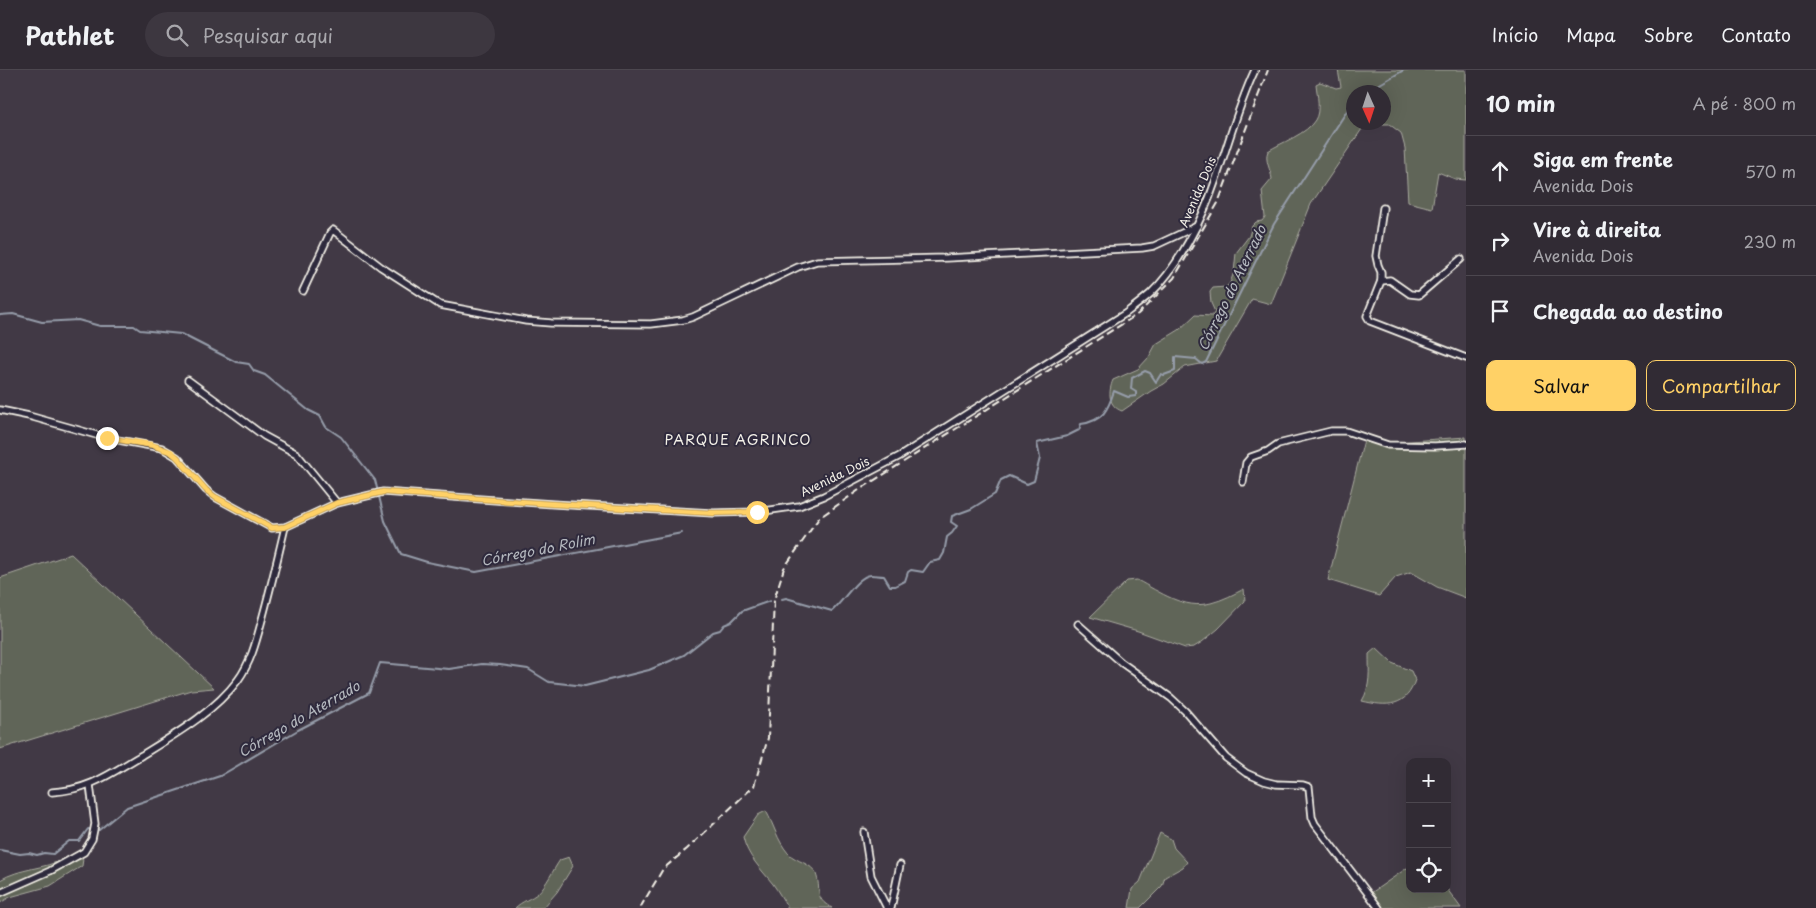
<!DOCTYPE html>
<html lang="pt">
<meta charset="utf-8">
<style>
body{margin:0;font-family:"Playpen Sans",sans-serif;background:#3d3740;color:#f1f3f6}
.controls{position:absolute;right:15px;bottom:15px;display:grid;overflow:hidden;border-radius:10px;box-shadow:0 5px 20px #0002}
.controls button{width:45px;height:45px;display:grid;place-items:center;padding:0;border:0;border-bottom:1px solid #4c474f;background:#312b34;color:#f1f3f6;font:25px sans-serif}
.compass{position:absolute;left:1346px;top:15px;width:45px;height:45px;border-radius:50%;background:#312b34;box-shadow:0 5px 20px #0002;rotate:177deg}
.stop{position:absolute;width:15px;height:15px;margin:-11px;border:4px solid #ffd166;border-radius:50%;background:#fff}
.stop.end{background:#ffd166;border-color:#fff;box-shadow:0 1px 5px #0008}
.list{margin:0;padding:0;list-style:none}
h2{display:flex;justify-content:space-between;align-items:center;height:65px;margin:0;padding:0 20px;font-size:21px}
h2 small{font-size:16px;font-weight:400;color:#a8a7ac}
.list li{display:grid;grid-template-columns:32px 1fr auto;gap:15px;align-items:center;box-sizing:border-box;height:70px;padding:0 20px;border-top:1px solid #4c474f}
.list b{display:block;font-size:19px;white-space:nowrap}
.list p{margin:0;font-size:16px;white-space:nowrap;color:#a8a7ac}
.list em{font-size:16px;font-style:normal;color:#a8a7ac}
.actions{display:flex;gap:10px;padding:15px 20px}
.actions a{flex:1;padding:11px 0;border:1px solid #ffd166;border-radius:10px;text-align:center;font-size:18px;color:#ffd166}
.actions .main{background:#ffd166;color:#111}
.icon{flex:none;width:28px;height:28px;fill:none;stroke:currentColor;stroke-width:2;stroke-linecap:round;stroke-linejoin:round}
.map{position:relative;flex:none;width:1466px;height:838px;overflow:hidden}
header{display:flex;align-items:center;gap:30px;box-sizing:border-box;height:70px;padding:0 25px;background:#312b34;border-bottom:1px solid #4c474f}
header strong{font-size:24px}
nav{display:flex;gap:28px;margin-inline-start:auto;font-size:18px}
.search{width:350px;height:45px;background:#3d3740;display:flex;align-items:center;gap:12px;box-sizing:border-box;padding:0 18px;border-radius:28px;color:#a8a7ac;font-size:19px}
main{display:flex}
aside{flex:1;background:#312b34}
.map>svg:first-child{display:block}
.green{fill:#606558;stroke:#aaaba0;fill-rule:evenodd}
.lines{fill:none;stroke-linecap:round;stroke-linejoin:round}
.stream{stroke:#969daa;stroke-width:2}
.street-casing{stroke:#f4f1e8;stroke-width:9}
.street{stroke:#2f2a3d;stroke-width:5.5}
.rail{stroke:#f4f1e8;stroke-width:2;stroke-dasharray:8 4;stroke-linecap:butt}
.route{stroke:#ffd166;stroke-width:6}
.labels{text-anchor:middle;stroke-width:4;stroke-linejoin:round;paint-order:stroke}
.street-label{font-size:12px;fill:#f4f1e8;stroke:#2f2a3d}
.water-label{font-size:14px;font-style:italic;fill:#b5b9bf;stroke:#2f2a3d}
.neighbourhood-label{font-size:14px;letter-spacing:1px;fill:#f4f1e8;stroke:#2f2a3d}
</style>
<header>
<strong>Pathlet</strong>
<div class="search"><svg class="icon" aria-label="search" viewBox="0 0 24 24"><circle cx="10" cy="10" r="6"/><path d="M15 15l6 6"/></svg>Pesquisar aqui</div>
<nav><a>Início</a><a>Mapa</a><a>Sobre</a><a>Contato</a></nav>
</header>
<main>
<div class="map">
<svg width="1466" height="838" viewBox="0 0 1466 838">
<rect width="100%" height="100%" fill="#413945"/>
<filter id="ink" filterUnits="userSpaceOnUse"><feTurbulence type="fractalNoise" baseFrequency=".02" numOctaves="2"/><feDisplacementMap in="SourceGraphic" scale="10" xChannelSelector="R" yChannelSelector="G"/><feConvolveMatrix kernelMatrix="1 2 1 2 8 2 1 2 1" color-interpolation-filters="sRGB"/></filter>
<g filter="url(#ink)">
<g class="green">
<path d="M1338,0H1466V110L1455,109L1438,102L1432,138L1408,132L1405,78L1401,63L1389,54H1369L1364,56L1311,134L1271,234L1252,229L1216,291L1185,297L1164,314L1151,321L1122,341C1108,336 1108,322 1113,310L1138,299L1149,287L1156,274L1179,260L1195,245L1212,246L1215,242L1211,233L1210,222L1213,218L1226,217L1230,213L1234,202L1236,183L1249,166L1252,156L1256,152L1262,151L1265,147L1262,121L1272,109C1271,100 1264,90 1268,81C1282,72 1307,64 1315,50C1321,41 1317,24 1316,14L1320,12L1336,18L1341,17ZM1354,22H1384V52H1354Z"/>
<polygon points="1466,367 1466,528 1437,517 1411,502 1396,507 1379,526 1328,510 1364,370 1382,373"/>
<polygon points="71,484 214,618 191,620 0,679 0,508"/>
<path d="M1137,510C1160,522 1184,540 1211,533C1223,530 1234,524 1244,519L1245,531L1218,559L1202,572L1194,577L1185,578L1138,561L1090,547L1127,511Z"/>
<path d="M1376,578L1392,593L1411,601L1415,610C1407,637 1387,637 1362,631C1371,616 1369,601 1369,584Z"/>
<path d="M766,741C774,755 777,770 788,783C796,792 812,793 816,804C822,820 813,828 832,838H788C783,830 778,821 773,814C761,799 747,786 743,767L758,745Z"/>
<polygon points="1160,763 1171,769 1174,778 1187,792 1183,797 1165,807 1162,816 1140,838 1129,838 1132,819 1140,812"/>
<path d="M569,787L573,796L557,822L543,838H515C522,831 531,829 538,823C547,814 553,800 560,790Z"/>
<path d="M64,789H83L82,796L50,816L10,827L0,833V810C20,798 44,799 64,789Z"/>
<polygon points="1410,796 1410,819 1447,819 1461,838 1382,838 1371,823"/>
</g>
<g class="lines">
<g class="stream">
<polyline points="1366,22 1404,0"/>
<polyline points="0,245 13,244 42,252 78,250 100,256 134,256 140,260 181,264 236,292 249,294 254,301 265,305 308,340 320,346 326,357 341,367 375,410 385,451 401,484 427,492 476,502 682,463"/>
<path d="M782,529L786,528L832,541C843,532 858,505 871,505C875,505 880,506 884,506L890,516H895L905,511L908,502L911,500L923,502L930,492L940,490L944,483L947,467L952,463L957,456L951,452L952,446L971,439L995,424L1001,410L1009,406L1027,414L1034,411L1040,388L1037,373L1067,366L1079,360L1081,354C1103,351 1108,340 1114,321L1128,327L1136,326V322L1131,319L1132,308L1145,301L1150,303L1156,312L1161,304L1164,305L1175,301V287L1196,289L1202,294L1206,292L1274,154L1354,30"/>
<polyline points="0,780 20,784 29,783 37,785 44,783 53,784 69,771 79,771 88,759 99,760 127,737 220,706 298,660 369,623 380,593 449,599 482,594 500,595 528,599 549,612 585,616 649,600 684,585 713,562 720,560 724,555 731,552 742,541 770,531"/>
</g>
<g class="street-casing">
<g id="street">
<polyline points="1383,138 1376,186 1378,195 1381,202 1381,211 1367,246 1370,251 1466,288"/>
<polyline points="1381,211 1390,210 1410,224 1419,225 1461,189"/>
<polyline points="303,221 330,163 333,160 381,197 440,235 526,251 551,253 651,254 683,250 693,247 798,197 817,191 947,188 1142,178 1154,176 1197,156"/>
<polyline points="188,310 264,366 297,384 337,433"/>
<path d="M0,340L29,346L107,368L162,378L177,387L206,420L215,427L272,458L285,457L337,433L383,422L553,434L713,443L757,442L799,436L824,426L900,386L1126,243C1134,237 1142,231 1150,224C1178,198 1203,148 1215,112C1228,75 1238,36 1255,0"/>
<polyline points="1243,412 1246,393 1251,387 1268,381 1278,374 1331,361 1346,361 1388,375 1435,376 1466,374"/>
<polyline points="1078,554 1122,593 1171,628 1185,641 1226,688 1246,703 1264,711 1276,714 1303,715 1309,717 1312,747 1315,754 1379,838"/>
<path d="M52,722C90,720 111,703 142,685C176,664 214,642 238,610C252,591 257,568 263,546C271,516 278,487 285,457"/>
<polyline points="864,762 871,806 887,838"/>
<polyline points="0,823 50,801 84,782 92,769 95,754 90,715"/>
<polyline points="891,838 900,795"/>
</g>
</g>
<use href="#street" class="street"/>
<polyline class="rail" points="640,838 663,799 687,779 754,716 768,668 774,530 784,498 819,448 859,420 1138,244 1174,208 1218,133 1268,0"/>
</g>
</g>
<g class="lines" filter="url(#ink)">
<polyline class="route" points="107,368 152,375 171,382 177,387 206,420 215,427 272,458 285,457 337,433 383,422 553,434 713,443 757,442"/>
</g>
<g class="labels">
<g class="street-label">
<text transform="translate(1198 122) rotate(-67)" y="4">Avenida Dois</text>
<text transform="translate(835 407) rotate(-26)" y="4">Avenida Dois</text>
</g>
<g class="water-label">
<text transform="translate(1232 218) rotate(-64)" y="5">Córrego do Aterrado</text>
<text transform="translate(538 480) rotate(-11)" y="5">Córrego do Rolim</text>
<text transform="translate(299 649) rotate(-30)" y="5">Córrego do Aterrado</text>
</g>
<g class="neighbourhood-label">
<text x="738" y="375">PARQUE AGRINCO</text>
</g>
</g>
</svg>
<div class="controls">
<button>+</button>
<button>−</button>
<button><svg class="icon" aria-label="locate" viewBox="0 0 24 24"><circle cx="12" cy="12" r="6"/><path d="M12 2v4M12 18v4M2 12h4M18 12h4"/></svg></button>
</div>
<svg class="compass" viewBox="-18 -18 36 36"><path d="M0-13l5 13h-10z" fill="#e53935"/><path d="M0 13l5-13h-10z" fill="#a8a7ac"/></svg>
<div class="stop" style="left:757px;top:442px"></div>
<div class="stop end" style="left:107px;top:368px"></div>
</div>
<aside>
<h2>10 min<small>A pé · 800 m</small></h2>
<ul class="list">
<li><svg class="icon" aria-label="ahead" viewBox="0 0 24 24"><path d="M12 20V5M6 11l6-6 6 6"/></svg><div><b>Siga em frente</b><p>Avenida Dois</p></div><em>570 m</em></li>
<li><svg class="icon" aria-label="right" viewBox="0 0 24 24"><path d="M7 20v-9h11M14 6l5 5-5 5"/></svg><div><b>Vire à direita</b><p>Avenida Dois</p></div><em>230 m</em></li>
<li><svg class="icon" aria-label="arrive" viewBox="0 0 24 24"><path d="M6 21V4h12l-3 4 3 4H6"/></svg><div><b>Chegada ao destino</b></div></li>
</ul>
<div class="actions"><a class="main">Salvar</a><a>Compartilhar</a></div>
</aside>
</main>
